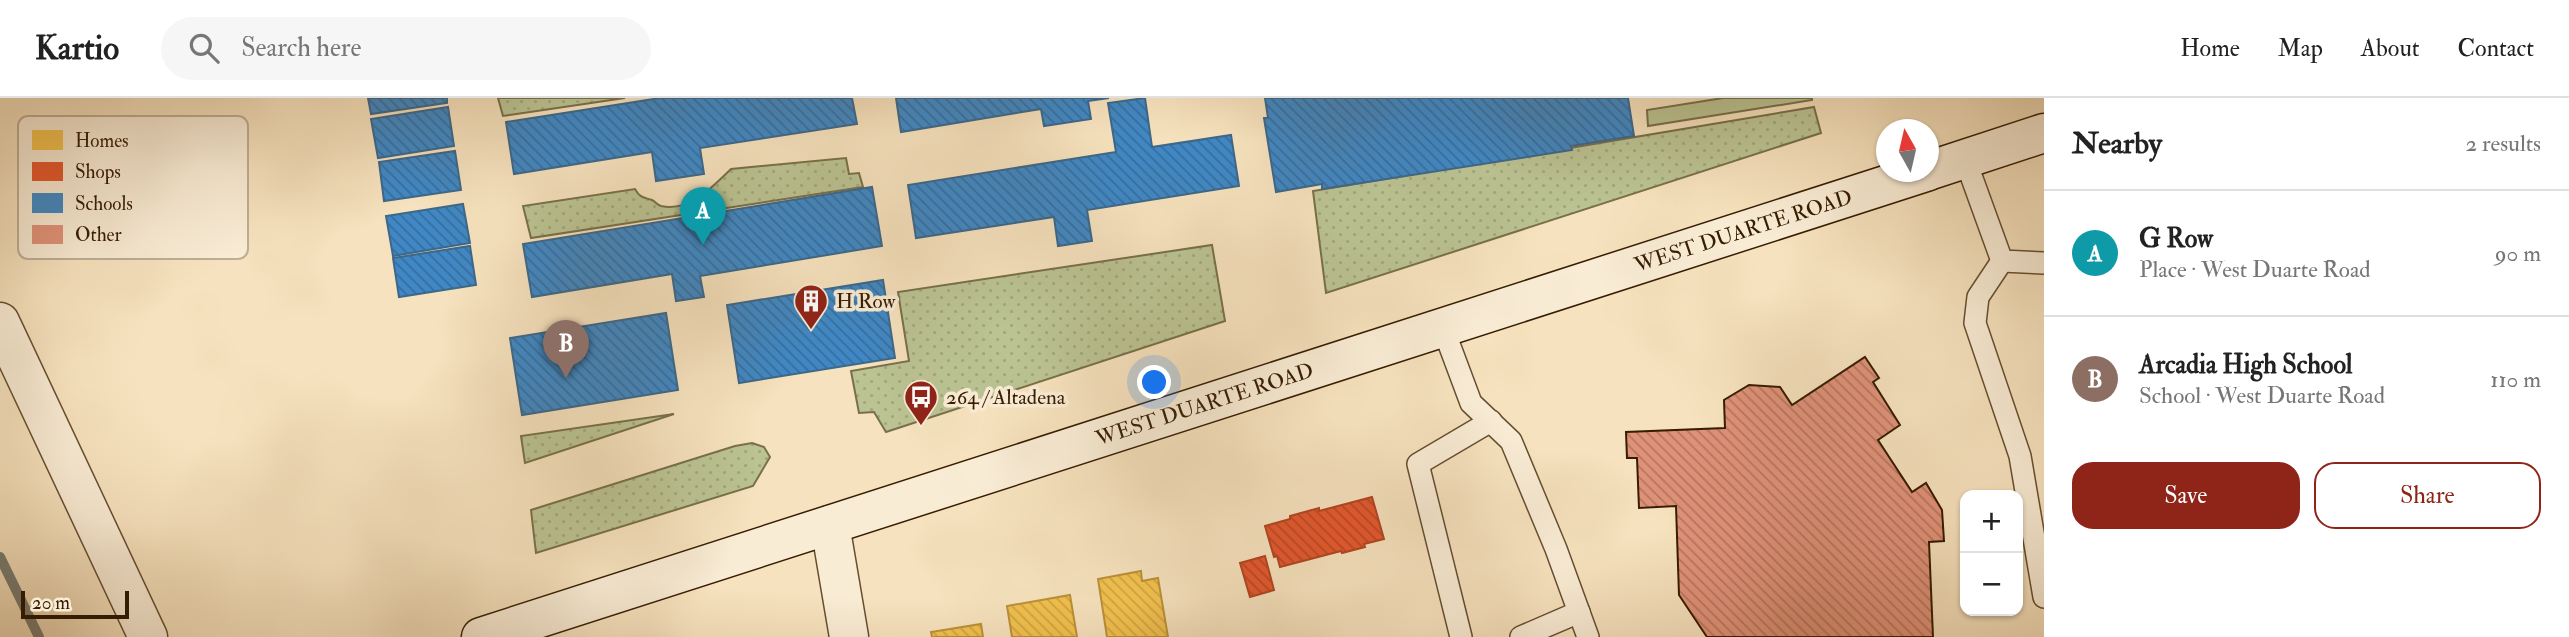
<!DOCTYPE html>
<meta charset="utf-8">
<style>
body{margin:0;font-family:"IM FELL Double Pica",serif;background:#f6f6f6;color:#222}
.controls{position:absolute;right:21px;bottom:21px;display:grid;overflow:hidden;border-radius:14px;box-shadow:0 2px 5px #0004}
.controls button{width:63px;height:63px;display:grid;place-items:center;padding:0;border:0;border-bottom:2px solid #e0e0e0;background:#fff;color:#222;font:35px sans-serif}
.compass{position:absolute;left:1876px;top:21px;width:63px;height:63px;border-radius:50%;background:#fff;box-shadow:0 2px 5px #0004;rotate:352deg}
.scale{position:absolute;left:21px;bottom:18px;width:108px;box-sizing:border-box;padding-left:7px;border:4px solid #361c01;border-top:0;font-size:19px;line-height:24px;white-space:nowrap;color:#361c01;-webkit-text-stroke:5px #f9ecd5;paint-order:stroke}
.you{position:absolute;left:1155px;top:285px;width:24px;height:24px;margin:-18px;border:5px solid #fff;border-radius:50%;background:#1a73e8;box-shadow:0 0 0 10px #1a73e833}
.badge{display:grid;place-items:center;width:46px;height:46px;border-radius:50%;background:#8f2418;color:#fff;font-size:23px;font-weight:700}
.pin{position:absolute;translate:-50% -58px;filter:drop-shadow(0 2px 4px #0008)}
.pin::after{content:'';position:absolute;top:37px;width:24px;height:21px;background:inherit;clip-path:polygon(0 0,100% 0,50% 100%)}
.list{margin:0;padding:0;list-style:none}
h2{display:flex;justify-content:space-between;align-items:center;height:91px;margin:0;padding:0 28px;font-size:30px}
h2 small{font-size:23px;font-weight:400;color:#767676}
.list li{display:grid;grid-template-columns:46px 1fr auto;gap:21px;align-items:center;box-sizing:border-box;height:126px;padding:0 28px;border-top:2px solid #e0e0e0}
.list b{display:block;font-size:26px;white-space:nowrap}
.list p{margin:0;font-size:23px;white-space:nowrap;color:#767676}
.list em{font-size:23px;font-style:normal;color:#767676}
.actions{display:flex;gap:14px;padding:21px 28px}
.actions a{flex:1;padding:16px 0;border:2px solid #8f2418;border-radius:21px;text-align:center;font-size:24px;color:#8f2418}
.actions .main{background:#8f2418;color:#fff}
.icon{flex:none;width:38px;height:38px;fill:none;stroke:currentColor;stroke-width:2;stroke-linecap:round;stroke-linejoin:round}
.map{position:relative;flex:none;width:2044px;height:539px;overflow:hidden}
header{display:flex;align-items:center;gap:42px;box-sizing:border-box;height:98px;padding:0 35px;background:#fff;border-bottom:2px solid #e0e0e0}
header strong{font-size:33px}
nav{display:flex;gap:38px;margin-inline-start:auto;font-size:24px}
.search{width:490px;height:63px;background:#f6f6f6;display:flex;align-items:center;gap:18px;box-sizing:border-box;padding:0 24px;border-radius:38px;color:#767676;font-size:26px}
main{display:flex}
aside{flex:1;background:#fff}
.map>svg:first-child{display:block}
.grass{fill:url(#grass-dots);stroke:#78704a;stroke-width:2}
.garden{fill:#bbc393;stroke:#78704a;stroke-width:2}
.homes{fill:url(#homes-back-hatch);stroke:#ba9037;stroke-width:2}
.shops{fill:url(#shops-back-hatch);stroke:#b04520;stroke-width:2}
.schools{fill:url(#schools-back-hatch);stroke:#3c688a;stroke-width:2}
.lines{fill:none;stroke-linecap:round;stroke-linejoin:round}
.stream{stroke:#777b72;stroke-width:10}
.building{fill:url(#building-back-hatch);stroke:#361c01;stroke-width:2}
.service-casing{stroke:#664e30;stroke-width:24}
.tertiary-casing{stroke:#664e30;stroke-width:41}
.secondary-casing{stroke:#361c01;stroke-width:41}
.service{stroke:#f9ecd5;stroke-width:21}
.tertiary{stroke:#f9ecd5;stroke-width:38}
.secondary{stroke:#f9ecd5;stroke-width:38}
.labels{text-anchor:middle;stroke-width:7;stroke-linejoin:round;paint-order:stroke}
.street-label{font-size:21px;fill:#361c01;stroke:#f9ecd5}
.poi-label{font-size:21px;fill:#361c01;stroke:#f9ecd5;text-anchor:start}
.key{fill:#f9ecd5;stroke:#beae95;stroke-width:2}
.key-label{font-size:19px;fill:#361c01}
</style>
<header>
<strong>Kartio</strong>
<div class="search"><svg class="icon" aria-label="search" viewBox="0 0 24 24"><circle cx="10" cy="10" r="6"/><path d="M15 15l6 6"/></svg>Search here</div>
<nav><a>Home</a><a>Map</a><a>About</a><a>Contact</a></nav>
</header>
<main>
<div class="map">
<svg width="2044" height="539" viewBox="0 0 2044 539">
<defs>
<pattern id="grass-dots" width="8" height="8" patternUnits="userSpaceOnUse" patternTransform="scale(1.75)"><rect width="8" height="8" fill="#bbc393"/><path d="M2 2h.1M6 6h.1" fill="none" stroke="#a1a77d" stroke-width="1.8" stroke-linecap="round"/></pattern>
<pattern id="homes-back-hatch" width="6" height="6" patternUnits="userSpaceOnUse" patternTransform="scale(1.75)"><rect width="6" height="6" fill="#f2c14e"/><path d="M-1 5l2 2M0 0l6 6M5-1l2 2" fill="none" stroke="#d0a542"/></pattern>
<pattern id="shops-back-hatch" width="6" height="6" patternUnits="userSpaceOnUse" patternTransform="scale(1.75)"><rect width="6" height="6" fill="#e4572e"/><path d="M-1 5l2 2M0 0l6 6M5-1l2 2" fill="none" stroke="#ba4725"/></pattern>
<pattern id="schools-back-hatch" width="6" height="6" patternUnits="userSpaceOnUse" patternTransform="scale(1.75)"><rect width="6" height="6" fill="#3f88c5"/><path d="M-1 5l2 2M0 0l6 6M5-1l2 2" fill="none" stroke="#366e9e"/></pattern>
<pattern id="building-back-hatch" width="6" height="6" patternUnits="userSpaceOnUse" patternTransform="scale(1.75)"><rect width="6" height="6" fill="#e09279"/><path d="M-1 5l2 2M0 0l6 6M5-1l2 2" fill="none" stroke="#b67661"/></pattern>
</defs>
<rect width="100%" height="100%" fill="#f6e2be"/>
<filter id="stains"><feTurbulence type="fractalNoise" baseFrequency=".00286" numOctaves="4"/><feColorMatrix values="0 0 0 0 .2 0 0 0 0 .09 0 0 0 0 .02 0 0 0 .5 -.17"/></filter>
<radialGradient id="worn" r=".72"><stop offset=".6" stop-color="#630" stop-opacity="0"/><stop offset="1" stop-color="#630" stop-opacity=".3"/></radialGradient>
<g class="grass">
<polygon points="498,0 625,0 503,18"/>
<polygon points="1814,9 1821,35 1326,195 1313,93"/>
<path d="M846,60L849,76L859,75L863,89L531,140L523,108L635,91C640,100 643,99 652,102C656,104 657,107 661,108C691,114 712,89 731,71Z"/>
<polygon points="1212,147 1225,223 886,334 874,314 859,315 851,273 909,263 898,194"/>
<polygon points="674,316 525,365 521,338"/>
<polygon points="752,345 764,349 770,359 753,388 536,455 531,412 735,348"/>
</g>
<polygon class="garden" points="1723,0 1812,0 1812,2 1648,28 1647,12"/>
<g class="homes">
<polygon points="1141,473 1142,483 1158,480 1168,539 1107,539 1098,481"/>
<polygon points="1070,497 1077,539 1012,539 1007,508"/>
<polygon points="981,526 983,539 932,539 931,534"/>
</g>
<g class="shops">
<polygon points="1372,399 1384,441 1364,446 1365,449 1342,455 1341,453 1280,469 1277,458 1274,459 1265,428 1290,421 1290,418 1319,410 1319,413"/>
<polygon points="1265,458 1274,492 1250,499 1240,465"/>
</g>
<g class="schools">
<polygon points="368,0 447,0 447,5 371,16"/>
<polygon points="660,0 852,0 857,26 700,50 704,76 656,83 652,54 514,76 506,24"/>
<polygon points="896,0 1109,0 1088,3 1091,21 1044,28 1041,11 901,34"/>
<polygon points="1145,0 1152,49 1231,37 1239,88 1087,112 1092,143 1058,148 1054,119 916,140 908,87 1116,54 1108,5"/>
<polygon points="1265,0 1628,0 1634,38 1571,48 1572,52 1322,91 1322,86 1276,94 1264,20 1268,20"/>
<polygon points="448,9 454,48 378,60 371,21"/>
<polygon points="455,53 461,92 384,103 379,64"/>
<polygon points="872,89 882,148 700,178 704,199 676,203 672,176 532,199 523,146"/>
<polygon points="463,106 470,145 393,158 386,118"/>
<polygon points="470,148 476,187 399,199 393,160"/>
<polygon points="883,182 895,260 739,285 727,207"/>
<polygon points="666,215 678,292 522,317 510,240"/>
</g>
<g class="lines">
<polyline class="stream" points="0,459 39,539"/>
</g>
<polygon class="building" points="1865,259 1879,280 1873,284 1900,327 1878,342 1912,394 1926,385 1942,412 1944,443 1929,444 1933,539 1707,539 1679,497 1676,408 1639,410 1637,360 1627,360 1626,334 1725,330 1724,302 1749,287 1780,289 1792,307"/>
<g class="lines">
<g class="service-casing">
<g id="service">
<polyline points="1965,61 2002,163 2044,165"/>
<polyline points="2002,163 1978,199 1975,225 2020,358 2044,499"/>
<polyline points="1443,230 1471,305 1511,343 1556,451 1588,539"/>
<polyline points="1461,539 1418,366 1491,323"/>
<polyline points="1521,539 1579,514"/>
</g>
</g>
<g class="tertiary-casing">
<g id="tertiary">
<polyline points="0,224 148,539"/>
<polyline points="830,427 849,539"/>
</g>
</g>
<g class="secondary-casing">
<g id="secondary">
<polyline points="1928,73 2044,35"/>
<path id="s1" d="M481,539L1926,74"/>
</g>
</g>
<use href="#service" class="service"/>
<use href="#tertiary" class="tertiary"/>
<use href="#secondary" class="secondary"/>
</g>
<defs>
<g id="building-pin" transform="scale(1.75)"><path d="M0 17L-7.5 6A9.5 9.5 0 1 1 7.5 6Z" fill="#8f2418" stroke="#f9ecd5"/><path d="M-4-6H4V6H1V3H-1V6H-4ZM-2.5-4.3h1.7v1.8h-1.7ZM.8-4.3h1.7v1.8H.8ZM-2.5-1h1.7V.8h-1.7ZM.8-1h1.7V.8H.8Z" fill="#fff"/></g>
<g id="bus-pin" transform="scale(1.75)"><path d="M0 17L-7.5 6A9.5 9.5 0 1 1 7.5 6Z" fill="#8f2418" stroke="#f9ecd5"/><path d="M-5-6H5V4H4V6H2V4H-2V6H-4V4H-5ZM-3.5-4V0h7V-4ZM-3.5 1.2v1.5H-2V1.2ZM2 1.2v1.5H3.5V1.2Z" fill="#fff"/></g>
</defs>
<g fill-rule="evenodd">
<use href="#building-pin" x="811" y="203"/>
<use href="#bus-pin" x="921" y="299"/>
</g>
<g class="labels">
<g class="street-label">
<text dy="7" stroke="none"><textPath href="#s1" startOffset="1326">WEST DUARTE ROAD</textPath></text>
<text dy="7" stroke="none"><textPath href="#s1" startOffset="760">WEST DUARTE ROAD</textPath></text>
</g>
<g class="poi-label">
<text x="836" y="210">H Row</text>
<text x="946" y="306">264 / Altadena</text>
</g>
</g>
<rect x="18" y="18" width="230" height="143" rx="10" class="key"/>
<rect x="32" y="32" width="31" height="20" fill="#f2c14e"/>
<rect x="32" y="64" width="31" height="19" fill="#e4572e"/>
<rect x="32" y="95" width="31" height="20" fill="#3f88c5"/>
<rect x="32" y="127" width="31" height="19" fill="#e09279"/>
<g class="key-label">
<text x="75" y="49">Homes</text>
<text x="75" y="80">Shops</text>
<text x="75" y="112">Schools</text>
<text x="75" y="143">Other</text>
</g>
<rect width="100%" height="100%" filter="url(#stains)"/>
<rect width="100%" height="100%" fill="url(#worn)"/>
</svg>
<div class="controls">
<button>+</button>
<button>−</button>
</div>
<svg class="compass" viewBox="-18 -18 36 36"><path d="M0-13l5 13h-10z" fill="#e53935"/><path d="M0 13l5-13h-10z" fill="#767676"/></svg>
<div class="scale">20 m</div>
<div class="you"></div>
<div class="pin badge" style="left:703px;top:147px;background:#0f9aa8">A</div>
<div class="pin badge" style="left:566px;top:280px;background:#8d6e63">B</div>
</div>
<aside>
<h2>Nearby<small>2 results</small></h2>
<ul class="list">
<li><span class="badge" style="background:#0f9aa8">A</span><div><b>G Row</b><p>Place · West Duarte Road</p></div><em>90 m</em></li>
<li><span class="badge" style="background:#8d6e63">B</span><div><b>Arcadia High School</b><p>School · West Duarte Road</p></div><em>110 m</em></li>
</ul>
<div class="actions"><a class="main">Save</a><a>Share</a></div>
</aside>
</main>
